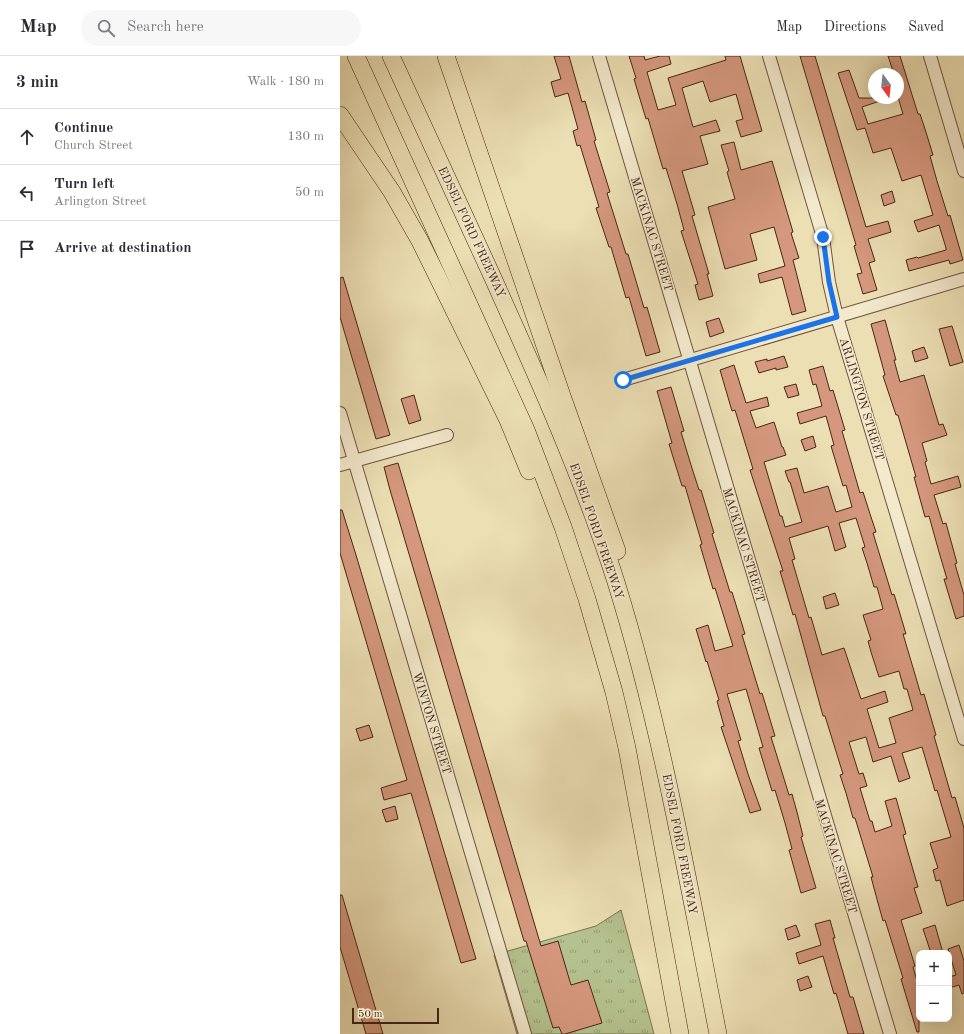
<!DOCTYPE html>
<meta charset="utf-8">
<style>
body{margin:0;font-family:"Old Standard TT",serif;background:#f7f7f7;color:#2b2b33}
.controls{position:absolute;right:12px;bottom:12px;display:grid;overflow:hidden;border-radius:8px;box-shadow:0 4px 16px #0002}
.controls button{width:36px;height:36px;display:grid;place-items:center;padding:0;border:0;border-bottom:1px solid #e1e1e2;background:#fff;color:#2b2b33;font:20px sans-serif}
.compass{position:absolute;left:528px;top:12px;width:36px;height:36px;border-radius:50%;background:#fff;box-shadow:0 4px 16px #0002;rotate:165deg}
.scale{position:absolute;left:12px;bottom:10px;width:87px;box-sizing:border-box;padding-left:4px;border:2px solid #482617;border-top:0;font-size:11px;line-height:14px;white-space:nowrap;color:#482617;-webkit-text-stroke:3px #f3eace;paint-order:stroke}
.stop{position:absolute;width:12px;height:12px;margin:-9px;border:3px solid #1a73e8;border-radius:50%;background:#fff}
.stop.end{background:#1a73e8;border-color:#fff;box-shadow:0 1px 4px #0008}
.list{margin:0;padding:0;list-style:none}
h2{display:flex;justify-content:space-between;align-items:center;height:52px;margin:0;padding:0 16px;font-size:17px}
h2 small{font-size:13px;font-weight:400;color:#7c7c81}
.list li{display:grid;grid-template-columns:26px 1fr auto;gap:12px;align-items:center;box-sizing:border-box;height:56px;padding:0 16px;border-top:1px solid #e1e1e2}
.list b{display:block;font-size:15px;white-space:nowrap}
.list p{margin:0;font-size:13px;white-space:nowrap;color:#7c7c81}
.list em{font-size:13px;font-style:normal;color:#7c7c81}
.icon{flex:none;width:22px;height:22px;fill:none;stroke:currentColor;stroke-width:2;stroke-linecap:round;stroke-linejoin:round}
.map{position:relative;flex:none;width:624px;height:978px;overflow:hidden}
header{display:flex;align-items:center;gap:24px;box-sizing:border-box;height:56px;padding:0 20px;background:#fff;border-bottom:1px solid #e1e1e2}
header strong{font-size:19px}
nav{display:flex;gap:22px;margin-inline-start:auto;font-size:14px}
.search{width:280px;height:36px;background:#f7f7f7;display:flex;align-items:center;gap:10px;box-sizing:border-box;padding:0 14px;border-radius:22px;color:#7c7c81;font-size:15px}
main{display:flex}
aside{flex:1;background:#fff}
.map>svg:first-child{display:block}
.grass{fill:url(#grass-tufts);stroke:#7e7453}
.building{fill:#d5987e;stroke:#482617;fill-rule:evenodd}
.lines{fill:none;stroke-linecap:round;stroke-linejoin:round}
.minor-casing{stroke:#71543e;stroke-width:14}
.highway-casing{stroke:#482617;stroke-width:18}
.minor{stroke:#f3eace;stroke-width:12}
.highway{stroke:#ecdfb4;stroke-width:17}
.route{stroke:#1a73e8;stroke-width:5}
.labels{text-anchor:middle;stroke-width:3;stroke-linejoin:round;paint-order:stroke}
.street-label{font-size:12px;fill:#482617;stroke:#f3eace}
</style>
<header>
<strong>Map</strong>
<div class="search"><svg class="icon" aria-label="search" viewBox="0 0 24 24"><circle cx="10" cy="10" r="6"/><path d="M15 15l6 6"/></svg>Search here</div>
<nav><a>Map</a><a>Directions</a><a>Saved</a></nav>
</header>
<main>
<aside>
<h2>3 min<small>Walk · 180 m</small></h2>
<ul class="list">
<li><svg class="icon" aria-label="ahead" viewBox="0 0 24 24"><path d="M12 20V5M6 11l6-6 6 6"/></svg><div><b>Continue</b><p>Church Street</p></div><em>130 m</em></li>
<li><svg class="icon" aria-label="left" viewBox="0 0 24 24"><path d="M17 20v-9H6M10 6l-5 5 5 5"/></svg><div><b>Turn left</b><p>Arlington Street</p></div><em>50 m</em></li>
<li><svg class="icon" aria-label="arrive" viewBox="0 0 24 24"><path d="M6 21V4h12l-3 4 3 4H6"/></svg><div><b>Arrive at destination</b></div></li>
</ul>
</aside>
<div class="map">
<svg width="624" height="978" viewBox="0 0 624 978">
<defs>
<pattern id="grass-tufts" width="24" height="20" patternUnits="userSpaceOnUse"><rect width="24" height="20" fill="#b5c28f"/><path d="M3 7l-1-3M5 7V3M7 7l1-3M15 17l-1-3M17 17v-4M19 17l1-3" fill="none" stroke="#959d74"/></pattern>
</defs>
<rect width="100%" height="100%" fill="#ecdfb4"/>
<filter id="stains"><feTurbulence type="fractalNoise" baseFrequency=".005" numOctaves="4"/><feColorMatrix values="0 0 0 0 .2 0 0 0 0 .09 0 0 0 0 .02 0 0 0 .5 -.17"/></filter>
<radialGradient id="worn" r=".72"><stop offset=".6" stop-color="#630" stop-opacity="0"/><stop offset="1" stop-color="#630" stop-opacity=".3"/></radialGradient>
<polygon class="grass" points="281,854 314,978 177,978 154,899 256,870"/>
<g class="building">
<polygon points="214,0 229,0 242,46 245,45 256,84 254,85 270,136 267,137 286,198 288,198 304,252 307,251 320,296 306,300 289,241 286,242 271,191 269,191 256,152 259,151 240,89 237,90 233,75 238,73 228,37 215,41 211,26 221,23"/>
<polygon points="289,0 304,0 305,4 320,0 329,0 331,8 307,16 318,54 336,49 328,22 386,4 385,0 400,0 422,75 401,81 396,65 403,63 396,38 370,46 363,25 342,32 353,71 376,64 380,75 360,80 368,108 342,115 355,159 352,160 369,218 367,218 373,240 359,244 355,229 358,228 341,175 344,174 337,148 326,112 323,113 308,62 306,63 294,23 296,22"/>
<polygon points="460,0 475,0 526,171 548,165 551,176 528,183 535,205 529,207 537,234 523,238 517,218 522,217 514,190 516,189"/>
<polygon points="548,0 560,0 578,58 580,58 585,73 593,99 590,100 597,125 608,160 610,159 623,204 610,208 609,204 569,215 566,204 577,201 578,202 606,194 606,192 599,169 578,176 574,165 593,159 581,119 562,125 551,92 533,97 525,72 517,74 498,17 509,14 519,42 543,42 543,44 522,51 528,68 563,58 558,41 558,18 554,18"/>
<polygon points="394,86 401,114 432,105 453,176 451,177 459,202 453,204 466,255 452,259 442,221 420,227 418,218 445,210 434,171 410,178 417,204 385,213 368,151 395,143 387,116 389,115 381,89"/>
<polygon points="552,135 555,146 544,150 541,139"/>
<polygon points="3,221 50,379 36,383 0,261 0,222"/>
<polygon points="379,262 384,276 370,281 366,266"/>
<polygon points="545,264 556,304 554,304 560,326 584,319 599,369 603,368 607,379 582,387 587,405 585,406 591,428 618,420 621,431 594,439 603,468 606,467 617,507 615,508 624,539 624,560 616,563 604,523 607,523 599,496 589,460 585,461 574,421 576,421 558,359 556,359 543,320 545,319 531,268"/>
<polygon points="612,270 623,306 610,310 599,273"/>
<polygon points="584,291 588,302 575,306 572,295"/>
<polygon points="444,300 448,311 436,314 436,312 419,317 415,306 427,303 427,305"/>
<path d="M394,309L406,347L427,341L429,350L410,355L416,372L434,366L442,391H443L446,399L424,406L440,460H442L445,471L462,466L450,426H449L445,415L457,412L464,437L488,430L496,456L512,451L506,429L503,430L491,390L494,389L486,360L460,368L457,357L482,350L476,328L473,329L469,314L483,310L490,335L493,334L505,374L502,375L520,437L523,436L531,461L536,476L533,477L552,539L554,538L566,578H563L574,615L581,639L584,638L596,679L594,680L612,742L615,741L624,772V844L607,850L600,824L596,825L593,814L598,812L590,787L611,781L597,734L595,735L582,691L562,697L570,722L559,726L551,700L533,706L526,681L509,686L519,718L523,717L527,730L520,732L530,765H532L535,776L552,770L545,745L556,742L566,778L563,779L578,831L574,832L582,857L561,864L575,910L573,911L579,932V976H577L561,923L563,922L545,864L543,865L538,847L531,821H533L515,762H513L506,737L500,719L503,718L485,660H483L455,558L453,559L440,515H443L410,414L413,413L395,354L392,355L380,314ZM516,462L525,491L522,492L527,507L534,531H537L543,553L523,559L531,584L528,585L531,596L539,621L559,615L564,633H567L573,654L549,662L556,687L539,692L527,653L548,646L545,635L521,643L504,592L482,599L471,561L469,562L452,504L455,503L449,482L488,470L495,495L506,491L499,467Z"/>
<polygon points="456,328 459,339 448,342 444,331"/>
<polygon points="331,331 344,375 341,376 351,409 359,434 361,434 374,477 372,478 390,536 392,536 405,578 402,579 420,638 422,637 435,680 431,681 441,713 449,739 452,738 457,756 463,780 461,781 476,832 461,837 449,794 452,793 445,767 435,734 432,735 419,692 423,691 406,633 387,638 401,684 398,685 408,718 421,754 410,757 381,671 384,670 377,645 379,644 367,605 366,606 356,573 368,569 375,595 393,590 375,532 373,533 360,489 362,488 345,430 342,430 329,388 332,387 317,335"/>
<polygon points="74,339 81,364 69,368 61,343"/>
<polygon points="473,380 476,391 465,395 461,384"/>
<polygon points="58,407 201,890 218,885 231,929 248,924 262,967 225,978 222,978 219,971 213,972 186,885 184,885 50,434 44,411"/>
<polygon points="0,454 2,454 16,499 136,903 121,907 71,737 44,744 41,732 67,724 0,497"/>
<polygon points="495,537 499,549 486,553 483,541"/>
<polygon points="29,669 33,681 20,685 16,673"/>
<polygon points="55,750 58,763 46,766 42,754"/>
<polygon points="0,839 2,839 43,978 26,978 0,891"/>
<polygon points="490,864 495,882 493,882 510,941 513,941 524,978 508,978 496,937 494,938 483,900 459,908 456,897 481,889 475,868"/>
<polygon points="456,869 460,880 448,884 445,873"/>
<polygon points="595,869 603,897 591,897 583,873"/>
<polygon points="619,889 624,905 624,937 622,938 619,929 609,932 609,921 616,919 608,893"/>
<polygon points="468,920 472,931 460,935 457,924"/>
</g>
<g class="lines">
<g class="minor-casing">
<g id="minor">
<polyline points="259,0 550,978"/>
<polyline points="429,0 483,181 489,226 497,261 624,683"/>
<polyline points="590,0 624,115"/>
<polyline points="283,324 624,223"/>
<polyline points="0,357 185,978"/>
<polyline points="0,409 107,379"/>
</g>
</g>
<g class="highway-casing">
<g id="highway">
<polyline points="16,0 186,374 223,471 247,543 274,636 287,692 340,978"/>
<path d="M51,0C85,74 119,148 153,222C198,322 243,422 276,526C322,674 348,826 378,978"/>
<polyline points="106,0 222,340 277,495"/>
<polyline points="0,59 52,136 80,185 168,364 189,415"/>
</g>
</g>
<use href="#minor" class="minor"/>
<use href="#highway" class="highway"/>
</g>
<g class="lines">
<polyline class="route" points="283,324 497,261 489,226 483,181"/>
</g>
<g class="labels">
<g class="street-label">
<text transform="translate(132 176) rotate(65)" y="4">EDSEL FORD FREEWAY</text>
<text transform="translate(312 178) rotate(73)" y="4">MACKINAC STREET</text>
<text transform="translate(522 343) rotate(73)" y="4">ARLINGTON STREET</text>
<text transform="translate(257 475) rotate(71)" y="4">EDSEL FORD FREEWAY</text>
<text transform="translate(404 489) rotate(73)" y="4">MACKINAC STREET</text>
<text transform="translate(92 667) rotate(73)" y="4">WINTON STREET</text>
<text transform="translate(340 788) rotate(79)" y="4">EDSEL FORD FREEWAY</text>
<text transform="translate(496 800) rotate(73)" y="4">MACKINAC STREET</text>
</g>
</g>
<rect width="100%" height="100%" filter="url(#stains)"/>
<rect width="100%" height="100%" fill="url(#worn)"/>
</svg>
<div class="controls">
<button>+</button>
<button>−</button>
</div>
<svg class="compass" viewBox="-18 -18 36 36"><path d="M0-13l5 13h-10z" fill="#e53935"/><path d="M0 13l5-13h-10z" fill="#7c7c81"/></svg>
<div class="scale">50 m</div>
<div class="stop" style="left:283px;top:324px"></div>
<div class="stop end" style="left:483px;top:181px"></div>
</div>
</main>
